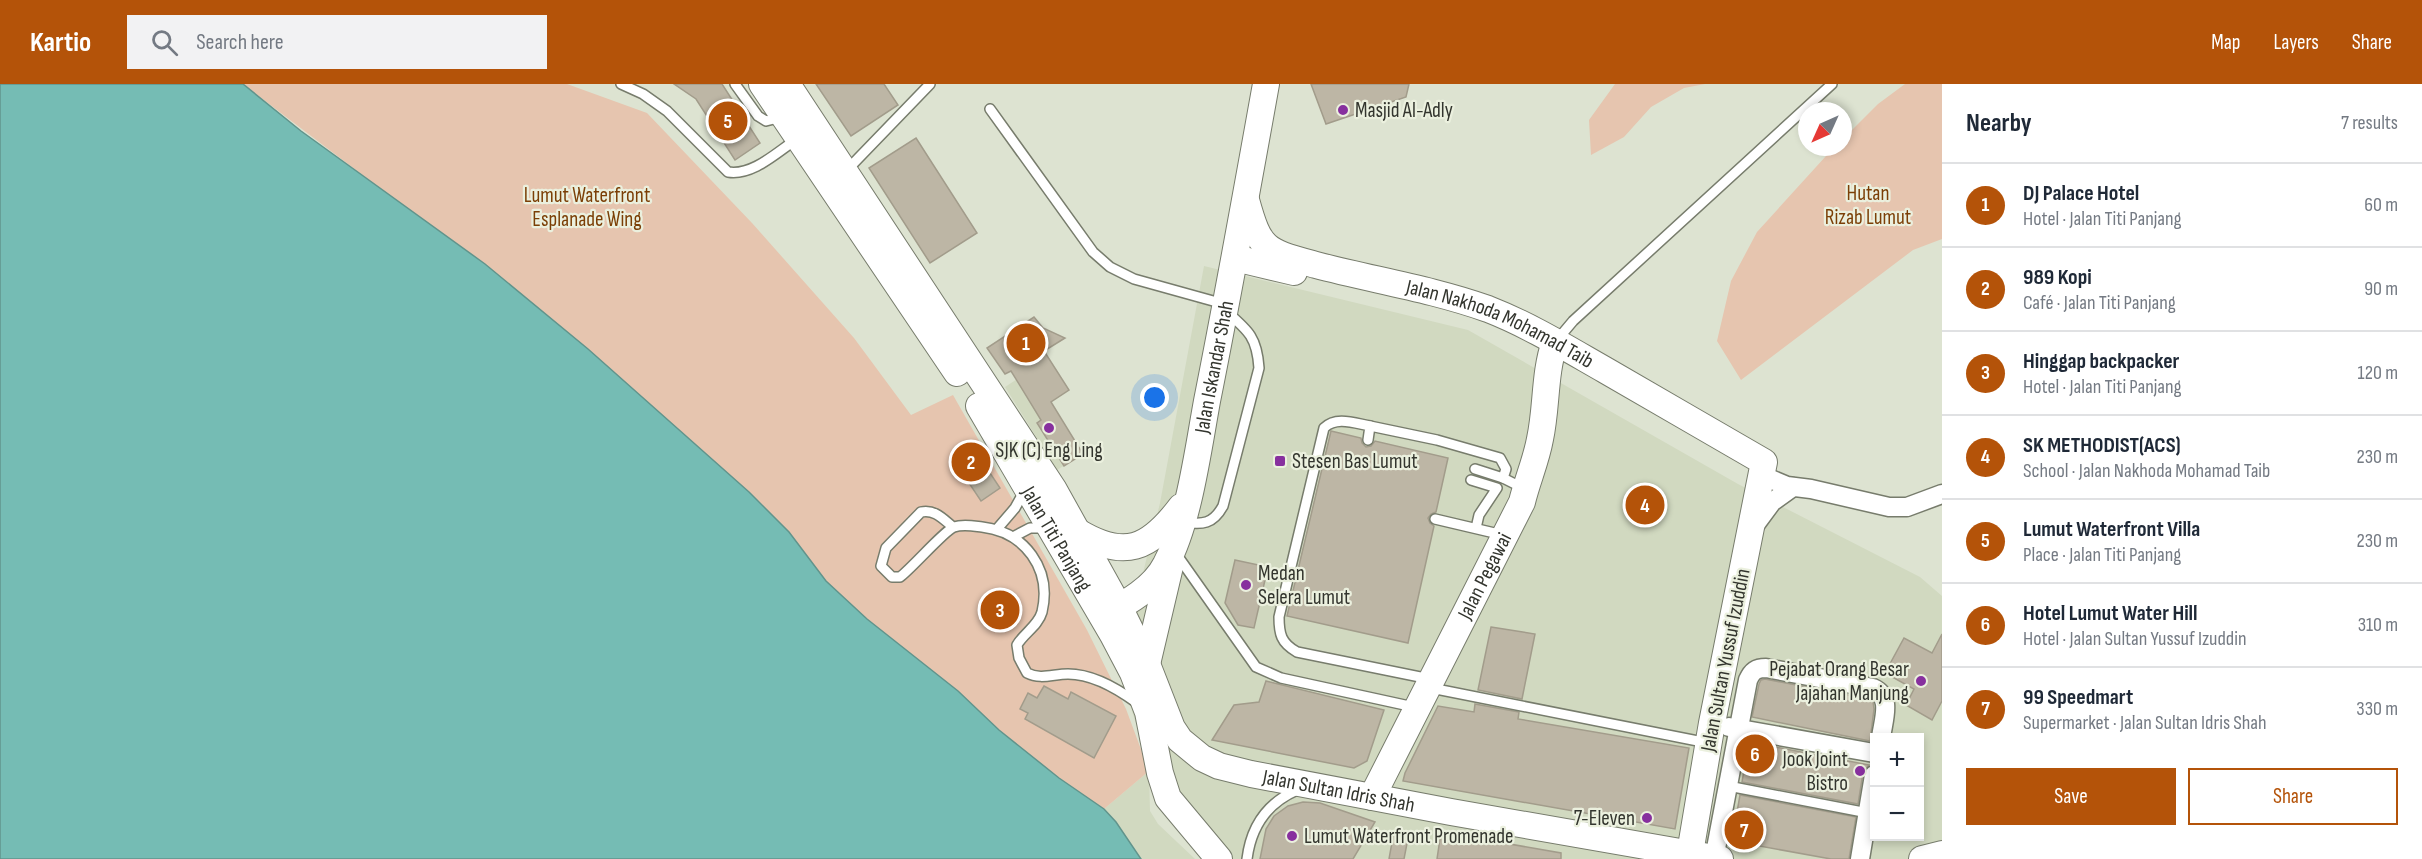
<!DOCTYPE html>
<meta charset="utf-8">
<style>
body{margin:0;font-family:"Sofia Sans Condensed",sans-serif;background:#f2f2f3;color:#1f2937}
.controls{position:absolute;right:18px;bottom:18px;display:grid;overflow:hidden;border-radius:0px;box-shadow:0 3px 9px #0003}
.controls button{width:54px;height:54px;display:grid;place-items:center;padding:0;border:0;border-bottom:2px solid #e0e1e3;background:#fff;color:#1f2937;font:30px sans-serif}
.compass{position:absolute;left:1798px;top:18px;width:54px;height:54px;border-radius:50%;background:#fff;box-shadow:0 3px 9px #0003;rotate:225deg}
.you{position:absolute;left:1155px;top:314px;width:21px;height:21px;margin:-15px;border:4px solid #fff;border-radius:50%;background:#1a73e8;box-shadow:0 0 0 9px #1a73e833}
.badge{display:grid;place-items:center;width:39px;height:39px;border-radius:50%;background:#b45309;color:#fff;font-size:20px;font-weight:700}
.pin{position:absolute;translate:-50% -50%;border:3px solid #fff;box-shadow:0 2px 6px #0006}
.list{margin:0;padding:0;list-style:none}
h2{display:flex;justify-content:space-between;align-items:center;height:78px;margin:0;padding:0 24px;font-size:26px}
h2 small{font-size:20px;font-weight:400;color:#747a83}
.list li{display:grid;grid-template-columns:39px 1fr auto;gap:18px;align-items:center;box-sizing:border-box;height:84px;padding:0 24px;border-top:2px solid #e0e1e3}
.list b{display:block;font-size:22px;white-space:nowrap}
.list p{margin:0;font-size:20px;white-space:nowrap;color:#747a83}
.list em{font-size:20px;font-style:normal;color:#747a83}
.actions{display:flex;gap:12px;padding:18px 24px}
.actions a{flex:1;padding:14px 0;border:2px solid #b45309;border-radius:0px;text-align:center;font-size:21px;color:#b45309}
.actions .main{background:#b45309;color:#fff}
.icon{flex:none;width:33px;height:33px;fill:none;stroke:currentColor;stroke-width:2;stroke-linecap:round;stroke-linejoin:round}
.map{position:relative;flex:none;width:1942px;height:775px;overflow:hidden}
header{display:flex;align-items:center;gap:36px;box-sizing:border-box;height:84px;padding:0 30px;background:#b45309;color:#fff}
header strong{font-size:28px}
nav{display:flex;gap:33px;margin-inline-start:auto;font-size:21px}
.search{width:420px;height:54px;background:#f2f2f3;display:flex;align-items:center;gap:15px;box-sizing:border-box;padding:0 21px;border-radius:0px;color:#747a83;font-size:22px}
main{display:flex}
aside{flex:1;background:#fff}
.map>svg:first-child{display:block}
.built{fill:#d1d9c0;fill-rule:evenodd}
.green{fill:#e6c5af}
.water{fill:#75bcb4;stroke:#61948c;stroke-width:1.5}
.building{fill:#bdb6a5;stroke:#a29c8b;stroke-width:1.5}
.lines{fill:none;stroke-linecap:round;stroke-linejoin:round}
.lane-casing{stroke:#777c6c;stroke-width:12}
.street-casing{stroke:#777c6c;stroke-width:21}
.secondary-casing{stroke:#777c6c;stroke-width:28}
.lane{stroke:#fff;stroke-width:9}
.street{stroke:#fff;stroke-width:18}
.secondary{stroke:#fff;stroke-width:26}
.poi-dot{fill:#87309e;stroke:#ebf0de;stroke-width:2}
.labels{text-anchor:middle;stroke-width:4.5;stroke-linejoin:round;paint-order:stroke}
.poi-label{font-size:21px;fill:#33352e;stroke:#ebf0de;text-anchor:start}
.park-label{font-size:21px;fill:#7b3f06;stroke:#ebf0de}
.street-label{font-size:21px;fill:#33352e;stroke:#ebf0de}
</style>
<header>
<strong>Kartio</strong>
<div class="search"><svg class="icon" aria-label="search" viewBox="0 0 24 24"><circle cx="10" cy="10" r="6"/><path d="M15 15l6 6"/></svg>Search here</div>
<nav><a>Map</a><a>Layers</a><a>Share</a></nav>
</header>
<main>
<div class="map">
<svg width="1942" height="775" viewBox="0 0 1942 775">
<rect width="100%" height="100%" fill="#dde3d1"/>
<g class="built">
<path d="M1204,182L1468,246L1738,400L1920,493L1942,512V775H1211L1166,730L1119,588L1160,419ZM1874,654H1920V752H1874Z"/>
<polygon points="1049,274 1069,306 1051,318 1083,370 1057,386 1005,303"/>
<polygon points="1149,687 1150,727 1158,740 1195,775 1141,775 1116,738 1104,725"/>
</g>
<g class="green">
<polygon points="243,0 567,0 647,29 752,139 854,254 911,331 953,311 1087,546 1126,625 1149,687 1104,725 1059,694 999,646 958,607 867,535 826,497 789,448 749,408 671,339 386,109"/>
<polygon points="1615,0 1705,0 1684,4 1651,23 1624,53 1591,71 1589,36"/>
<polygon points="1905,0 1942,0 1942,155 1913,166 1741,296 1717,257 1731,197 1757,148 1826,72 1835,63 1843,63 1843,55 1878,20"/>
</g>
<polygon class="water" points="0,0 243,0 301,47 485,180 588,265 749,408 789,448 826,497 867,535 958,607 999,646 1059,694 1104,725 1116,738 1141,775 0,775"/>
<g class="building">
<polygon points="674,0 722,0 760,59 735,76 696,15"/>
<polygon points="816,0 884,0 898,21 851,52"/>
<polygon points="1311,0 1409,0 1406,13 1326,40"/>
<polygon points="916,54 977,149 930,179 869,84"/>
<polygon points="1034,233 1043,244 1065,254 1044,267 1069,306 1051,318 1083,370 1064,382 1037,339 1041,336 1011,287 1005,290 987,264"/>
<polygon points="1331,347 1361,354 1362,359 1366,363 1371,362 1375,357 1448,374 1436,428 1431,430 1428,434 1430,439 1434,442 1408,559 1287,532"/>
<polygon points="986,383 1000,404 981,417 967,396"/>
<polygon points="1235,476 1268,483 1254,544 1238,541 1225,519"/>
<polygon points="1491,543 1535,550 1522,615 1478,606"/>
<polygon points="1942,550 1942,617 1932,636 1906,621 1914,605 1885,589 1904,554 1932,569"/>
<polygon points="1765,595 1869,615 1873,618 1874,625 1870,657 1752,633 1759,600 1761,596"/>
<polygon points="1266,597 1384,626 1367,677 1354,684 1212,656 1234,621 1259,618"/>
<polygon points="1044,602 1068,615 1071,608 1116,632 1094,674 1025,635 1028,629 1020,625 1028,609 1037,614"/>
<polygon points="1475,620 1519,628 1518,635 1689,664 1675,745 1403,697 1405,689 1438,622 1474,628"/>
<polygon points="1749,658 1869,681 1863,689 1858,720 1742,698"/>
<polygon points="1740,711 1856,733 1849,775 1831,775 1732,757"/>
<polygon points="1303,718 1320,719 1375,738 1353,775 1260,775 1266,745 1274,732 1288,722"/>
<polygon points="1394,747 1409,749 1404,775 1389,775"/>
<polygon points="1441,748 1561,769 1561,775 1437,775"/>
</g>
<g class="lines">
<g class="lane-casing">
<g id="lane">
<path d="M621,0L643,10L667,27L728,88C753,92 777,68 797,55"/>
<polyline points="735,0 758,32 766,37 782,33"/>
<polyline points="990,25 1093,168 1110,183 1134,195 1224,220"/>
<polyline points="846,87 930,0"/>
<polyline points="1557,256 1573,237 1832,0"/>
<polyline points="1370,342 1437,356 1500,374 1506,385 1503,394"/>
<path d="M1368,356L1370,342C1354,339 1336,332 1324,344L1279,533C1279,550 1281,559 1297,568L1430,595"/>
<polyline points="1475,385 1503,394 1523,404"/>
<polyline points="1471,396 1497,404 1479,431 1476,444"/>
<polyline points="1435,435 1503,451"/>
<path d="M1183,438C1203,441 1213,440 1223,422L1259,284C1257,254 1249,247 1227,228"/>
<path d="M953,443C943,435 935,425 921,428L886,464L881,482L892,493H900C912,484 945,446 954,443C963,440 973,442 982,443C1025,448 1052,485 1042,528C1038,542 1024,549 1017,561L1019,574L1027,589C1041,596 1053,590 1068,590C1092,590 1118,605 1137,619"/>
<polyline points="997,445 1015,424 1025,406"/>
<polyline points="1013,453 1030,444 1046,444"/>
<polyline points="1177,471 1256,583 1281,594 1414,623"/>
<polyline points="1431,604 1708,659"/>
<polyline points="1728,702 1868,729"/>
<path d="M1247,775C1251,743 1267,719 1297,706"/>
</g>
</g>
<g class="street-casing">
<g id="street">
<polyline points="1761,391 1787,402 1811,405 1889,423 1907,423 1942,410"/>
<polyline points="1755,441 1772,418 1793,403"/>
<polyline points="1729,643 1874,669"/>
<path d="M1714,775L1748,596C1752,587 1756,584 1766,584L1873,604C1893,613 1883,636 1881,654"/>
<polyline points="1860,775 1874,691"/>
</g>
</g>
<g class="secondary-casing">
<g id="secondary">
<polyline points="762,0 957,289"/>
<path id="s1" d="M787,0L1054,406L1119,523L1147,580L1172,644L1180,656L1202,674L1219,682L1251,690L1451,728L1720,775"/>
<path id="s2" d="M1246,116C1260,167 1265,167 1316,181C1373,196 1432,205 1488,225C1529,241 1568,265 1605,286C1658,317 1711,347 1764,378L1712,639L1689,775"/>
<polyline points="1235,174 1294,188"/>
<path id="s3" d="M979,322L1113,551L1133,589L1148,628L1160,689L1168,714L1219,775"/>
<path d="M1078,448C1125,476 1149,465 1181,423"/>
<path id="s4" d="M1104,531C1127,519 1154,504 1166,480C1189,437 1198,366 1207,317C1228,212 1247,106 1266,0"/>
<polyline points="1147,580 1171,478"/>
<path id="s5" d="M1372,713L1522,418C1527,397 1536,377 1540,355C1547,323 1544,289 1555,258"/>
<polyline points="1922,775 1942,770"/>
</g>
</g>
<use href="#lane" class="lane"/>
<use href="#street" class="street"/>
<use href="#secondary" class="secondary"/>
</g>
<g class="poi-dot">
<circle cx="1343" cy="26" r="6"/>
<circle cx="1049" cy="344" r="6"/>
<rect x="1274" y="371" width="12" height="12" rx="3"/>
<circle cx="1246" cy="501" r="6"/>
<circle cx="1921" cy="597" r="6"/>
<circle cx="1860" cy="687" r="6"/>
<circle cx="1647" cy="734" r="6"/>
<circle cx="1292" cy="752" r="6"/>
</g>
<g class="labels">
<g class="poi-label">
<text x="1355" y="33">Masjid Al-Adly</text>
<text x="1049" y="373" text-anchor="middle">SJK (C) Eng Ling</text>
<text x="1292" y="384">Stesen Bas Lumut</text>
<text x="1258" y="496">Medan<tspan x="1258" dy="24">Selera Lumut</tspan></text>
<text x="1909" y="592" text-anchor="end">Pejabat Orang Besar<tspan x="1909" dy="24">Jajahan Manjung</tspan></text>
<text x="1848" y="682" text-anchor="end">Jook Joint<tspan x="1848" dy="24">Bistro</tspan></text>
<text x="1635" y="741" text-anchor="end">7-Eleven</text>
<text x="1304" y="759">Lumut Waterfront Promenade</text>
</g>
<g class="park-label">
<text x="1868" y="116">Hutan<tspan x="1868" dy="24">Rizab Lumut</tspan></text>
<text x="587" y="118">Lumut Waterfront<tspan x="587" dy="24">Esplanade Wing</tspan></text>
</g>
<g class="street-label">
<text dy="7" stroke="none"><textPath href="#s2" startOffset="298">Jalan Nakhoda Mohamad Taib</textPath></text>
<text dy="7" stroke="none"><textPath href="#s4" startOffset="285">Jalan Iskandar Shah</textPath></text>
<text dy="7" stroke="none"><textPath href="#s3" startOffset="154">Jalan Titi Panjang</textPath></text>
<text dy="7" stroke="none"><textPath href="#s5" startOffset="248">Jalan Pegawai</textPath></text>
<text transform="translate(1725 576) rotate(-79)" y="7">Jalan Sultan Yussuf Izuddin</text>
<text dy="7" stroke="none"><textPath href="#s1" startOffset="936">Jalan Sultan Idris Shah</textPath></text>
</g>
</g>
</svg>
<div class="controls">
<button>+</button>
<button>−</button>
</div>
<svg class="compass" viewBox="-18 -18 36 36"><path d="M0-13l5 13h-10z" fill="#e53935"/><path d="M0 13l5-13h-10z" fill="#747a83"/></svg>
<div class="you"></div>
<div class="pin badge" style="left:1026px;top:259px">1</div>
<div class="pin badge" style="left:971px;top:378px">2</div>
<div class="pin badge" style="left:1000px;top:526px">3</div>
<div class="pin badge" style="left:1645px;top:421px">4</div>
<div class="pin badge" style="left:728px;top:37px">5</div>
<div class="pin badge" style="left:1755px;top:670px">6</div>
<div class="pin badge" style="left:1744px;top:746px">7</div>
</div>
<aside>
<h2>Nearby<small>7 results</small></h2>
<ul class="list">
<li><span class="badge">1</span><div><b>DJ Palace Hotel</b><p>Hotel · Jalan Titi Panjang</p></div><em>60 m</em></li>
<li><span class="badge">2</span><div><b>989 Kopi</b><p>Café · Jalan Titi Panjang</p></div><em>90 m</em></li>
<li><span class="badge">3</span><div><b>Hinggap backpacker</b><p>Hotel · Jalan Titi Panjang</p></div><em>120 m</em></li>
<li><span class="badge">4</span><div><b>SK METHODIST(ACS)</b><p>School · Jalan Nakhoda Mohamad Taib</p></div><em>230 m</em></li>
<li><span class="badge">5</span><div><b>Lumut Waterfront Villa</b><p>Place · Jalan Titi Panjang</p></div><em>230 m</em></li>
<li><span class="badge">6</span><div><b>Hotel Lumut Water Hill</b><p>Hotel · Jalan Sultan Yussuf Izuddin</p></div><em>310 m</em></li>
<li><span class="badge">7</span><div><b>99 Speedmart</b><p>Supermarket · Jalan Sultan Idris Shah</p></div><em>330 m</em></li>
</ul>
<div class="actions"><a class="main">Save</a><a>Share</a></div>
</aside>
</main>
